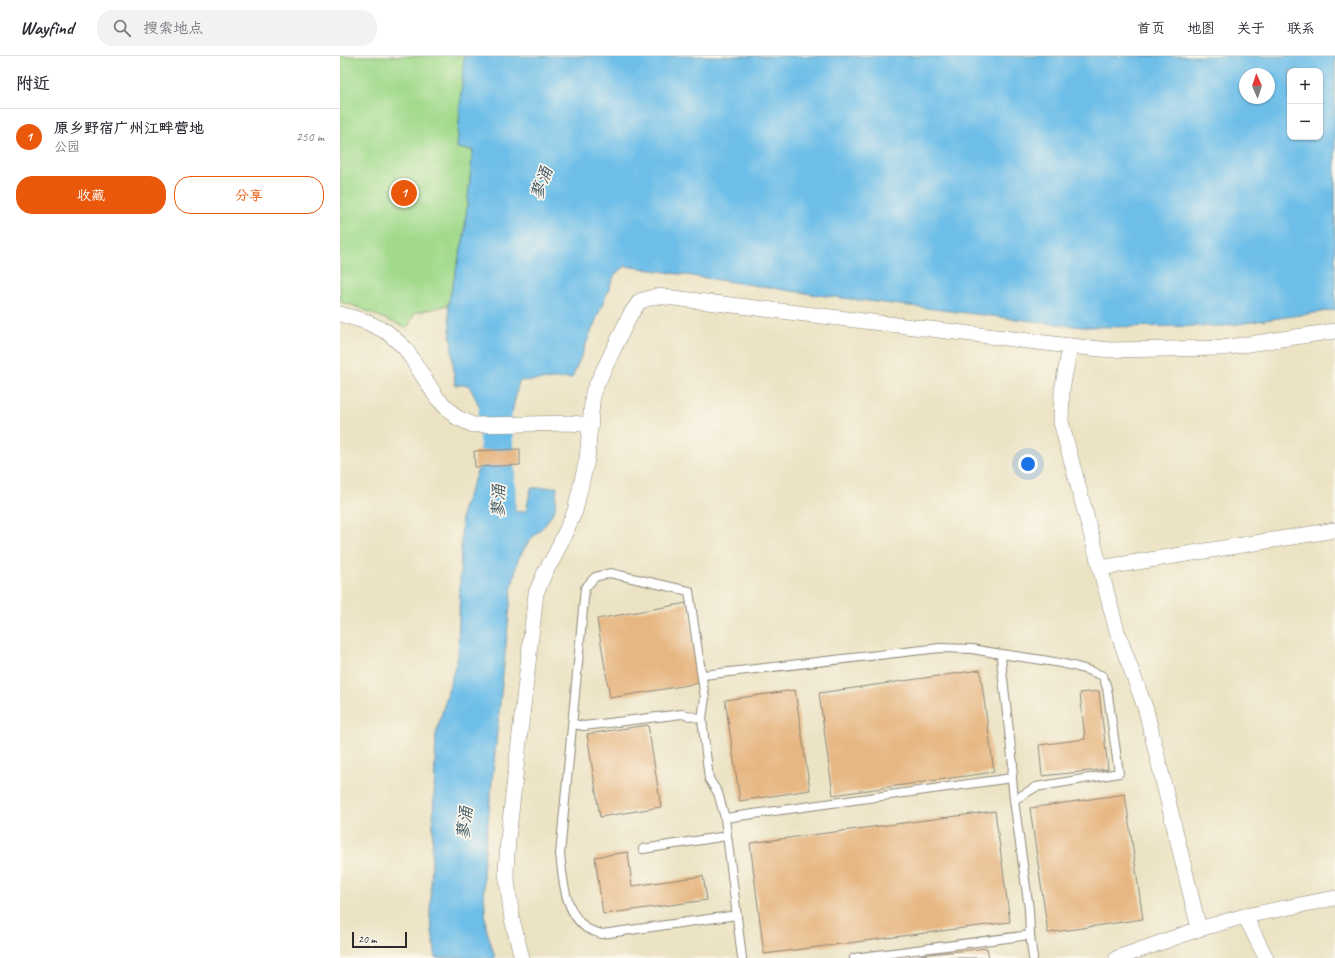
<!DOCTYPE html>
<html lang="zh">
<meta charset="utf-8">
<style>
body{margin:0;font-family:Caveat,"LXGW WenKai TC",sans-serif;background:#f2f2f3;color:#2b2b33}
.controls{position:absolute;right:12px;top:12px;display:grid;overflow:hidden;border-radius:8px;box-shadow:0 1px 3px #0004}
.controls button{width:36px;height:36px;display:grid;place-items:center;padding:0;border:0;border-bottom:1px solid #e1e1e2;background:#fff;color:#2b2b33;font:20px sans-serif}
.compass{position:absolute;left:899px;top:12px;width:36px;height:36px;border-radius:50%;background:#fff;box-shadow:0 1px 3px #0004;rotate:357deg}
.scale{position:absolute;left:12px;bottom:10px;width:55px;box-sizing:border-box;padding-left:4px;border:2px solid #2b2b2b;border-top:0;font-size:11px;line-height:14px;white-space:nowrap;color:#2b2b2b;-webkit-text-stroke:3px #fbf7ec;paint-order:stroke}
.you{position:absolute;left:688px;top:408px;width:14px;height:14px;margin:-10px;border:3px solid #fff;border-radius:50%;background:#1a73e8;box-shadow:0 0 0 6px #1a73e833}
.badge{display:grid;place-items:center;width:26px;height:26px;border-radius:50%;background:#ea580c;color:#fff;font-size:13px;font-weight:700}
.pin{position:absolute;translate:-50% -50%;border:2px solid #fff;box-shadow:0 1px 4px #0006}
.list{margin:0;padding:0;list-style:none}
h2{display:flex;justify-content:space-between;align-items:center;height:52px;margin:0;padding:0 16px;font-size:17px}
h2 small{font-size:13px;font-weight:400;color:#7c7c81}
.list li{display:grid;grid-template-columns:26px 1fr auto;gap:12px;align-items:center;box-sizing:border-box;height:56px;padding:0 16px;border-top:1px solid #e1e1e2}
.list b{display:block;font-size:15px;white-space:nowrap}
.list p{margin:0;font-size:13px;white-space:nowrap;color:#7c7c81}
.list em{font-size:13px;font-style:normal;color:#7c7c81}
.actions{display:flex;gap:8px;padding:12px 16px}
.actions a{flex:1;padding:9px 0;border:1px solid #ea580c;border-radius:16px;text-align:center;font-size:14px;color:#ea580c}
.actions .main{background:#ea580c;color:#fff}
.icon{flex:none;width:22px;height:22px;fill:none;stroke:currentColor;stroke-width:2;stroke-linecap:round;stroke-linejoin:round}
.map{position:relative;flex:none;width:995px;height:902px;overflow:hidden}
header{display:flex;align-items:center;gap:24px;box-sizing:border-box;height:56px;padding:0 20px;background:#fff;border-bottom:1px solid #e1e1e2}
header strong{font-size:19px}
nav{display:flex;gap:22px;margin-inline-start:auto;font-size:14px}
.search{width:280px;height:36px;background:#f2f2f3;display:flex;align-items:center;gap:10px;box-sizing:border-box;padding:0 14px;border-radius:16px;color:#7c7c81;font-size:15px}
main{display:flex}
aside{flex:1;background:#fff}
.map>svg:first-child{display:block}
.green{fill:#a2da8c;stroke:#66825c}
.water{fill:#6dbee8;stroke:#4c748a;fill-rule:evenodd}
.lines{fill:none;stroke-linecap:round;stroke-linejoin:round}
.river{stroke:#6dbee8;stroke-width:33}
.building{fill:#e7b783}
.lane-casing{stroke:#8c8778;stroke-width:10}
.street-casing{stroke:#8c8778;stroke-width:16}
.lane{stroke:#fff;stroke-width:8}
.street{stroke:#fff;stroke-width:15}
.labels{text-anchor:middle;stroke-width:3.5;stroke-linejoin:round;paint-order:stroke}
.water-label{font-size:17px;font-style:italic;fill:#3f5764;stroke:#fbf7ec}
</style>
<header>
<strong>Wayfind</strong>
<div class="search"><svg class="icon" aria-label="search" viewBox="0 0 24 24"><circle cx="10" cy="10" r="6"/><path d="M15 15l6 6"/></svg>搜索地点</div>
<nav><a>首页</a><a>地图</a><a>关于</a><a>联系</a></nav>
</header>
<main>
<aside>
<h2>附近<small></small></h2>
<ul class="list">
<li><span class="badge">1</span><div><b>原乡野宿广州江畔营地</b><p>公园</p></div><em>250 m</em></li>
</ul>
<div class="actions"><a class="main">收藏</a><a>分享</a></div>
</aside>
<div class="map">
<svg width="995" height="902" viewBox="0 0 995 902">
<rect width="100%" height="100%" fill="#fbf7ec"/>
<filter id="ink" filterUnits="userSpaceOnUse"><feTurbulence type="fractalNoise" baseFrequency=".025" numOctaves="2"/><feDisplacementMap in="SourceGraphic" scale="8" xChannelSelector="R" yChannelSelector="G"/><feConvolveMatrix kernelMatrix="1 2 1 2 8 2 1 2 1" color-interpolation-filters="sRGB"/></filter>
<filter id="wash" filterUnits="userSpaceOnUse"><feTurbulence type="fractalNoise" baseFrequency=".012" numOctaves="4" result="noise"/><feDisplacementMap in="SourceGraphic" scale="16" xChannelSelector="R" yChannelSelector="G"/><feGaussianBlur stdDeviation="0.9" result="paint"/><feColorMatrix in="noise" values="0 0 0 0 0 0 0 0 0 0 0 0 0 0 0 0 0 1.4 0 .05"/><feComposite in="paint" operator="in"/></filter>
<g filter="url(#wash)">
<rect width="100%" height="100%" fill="#ece3c4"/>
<polygon class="green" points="0,0 124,0 117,92 133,94 124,180 108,249 75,257 67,272 12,249 0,246"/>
<g class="water">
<path d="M124,0H995V254L883,270L742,271L478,239L286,210L275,218L232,322L179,325L172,357L143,358L129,329H115L108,249L124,180L133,94L117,92ZM950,15H980V81H950ZM905,18H929V42H905Z"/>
<polygon points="138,413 174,413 175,456 186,455 191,432 217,431 215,453 205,469 189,485 178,503 172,530 143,814 146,871 155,902 96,902 90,861 96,678 118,600 122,456"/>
</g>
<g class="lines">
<polyline class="river" points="158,459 159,437 155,358 159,313"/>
</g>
<g id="blocks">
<g class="building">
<polygon points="180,393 180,409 135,411 134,395"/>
<polygon points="347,547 360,627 270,642 257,563"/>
<polygon points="640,614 654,716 493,739 479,637"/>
<polygon points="455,634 470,734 400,745 385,644"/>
<polygon points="759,635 768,713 702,720 699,689 745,683 740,637"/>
<polygon points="308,669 321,751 260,761 247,678"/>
<polygon points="785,738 803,863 708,877 690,752"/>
<polygon points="655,755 670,866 424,898 410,787"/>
<polygon points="288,796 292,830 363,820 367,844 263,858 255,801"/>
<polygon points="647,892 649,902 582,902 581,899"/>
</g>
</g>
</g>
<g filter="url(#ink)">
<use href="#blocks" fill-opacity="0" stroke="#8c8778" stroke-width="1"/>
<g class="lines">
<g class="lane-casing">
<g id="lane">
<path d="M661,598C695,603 732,606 763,620L767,632L779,717L696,731L674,744"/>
<polyline points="363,619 600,592 632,593 661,598 662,614 673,709 672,722 674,744 689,853 690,879 693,902"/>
<polyline points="233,668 244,670 342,658 362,663"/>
<polyline points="385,762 672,722"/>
<polyline points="303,793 387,780"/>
<path d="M397,859L262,878C257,876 249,875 245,871C224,854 223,823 220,798L245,532L255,521L270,517L349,535L365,642L362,663L369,723L378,737L385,762L402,902"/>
<polyline points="514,902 690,879"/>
</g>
</g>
<g class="street-casing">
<g id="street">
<polyline points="0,258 27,266 47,276 65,292 97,342 116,361 133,369 231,367 251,369"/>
<polyline points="730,290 722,334 721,366 777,575 806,654 859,873"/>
<polyline points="760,512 995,474"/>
<polyline points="905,860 926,902"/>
<polyline points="182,902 172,863 166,816 168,783 196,537 206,514 214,501 235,455 247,403 253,336 290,259 300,245 317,240 730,290 771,294 882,292 995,275"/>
<polyline points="777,902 859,873 905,860 995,842"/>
</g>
</g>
<use href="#lane" class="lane"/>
<use href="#street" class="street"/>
</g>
</g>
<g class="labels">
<g class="water-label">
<text transform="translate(201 127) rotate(-70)" y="6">蓼涌</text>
<text transform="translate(158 445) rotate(-88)" y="6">蓼涌</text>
<text transform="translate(124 767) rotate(-83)" y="6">蓼涌</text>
</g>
</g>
</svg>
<div class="controls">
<button>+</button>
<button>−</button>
</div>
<svg class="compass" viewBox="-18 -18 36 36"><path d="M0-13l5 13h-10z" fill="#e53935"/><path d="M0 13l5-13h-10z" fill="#7c7c81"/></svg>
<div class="scale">20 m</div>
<div class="you"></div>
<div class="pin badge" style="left:64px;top:137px">1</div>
</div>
</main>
